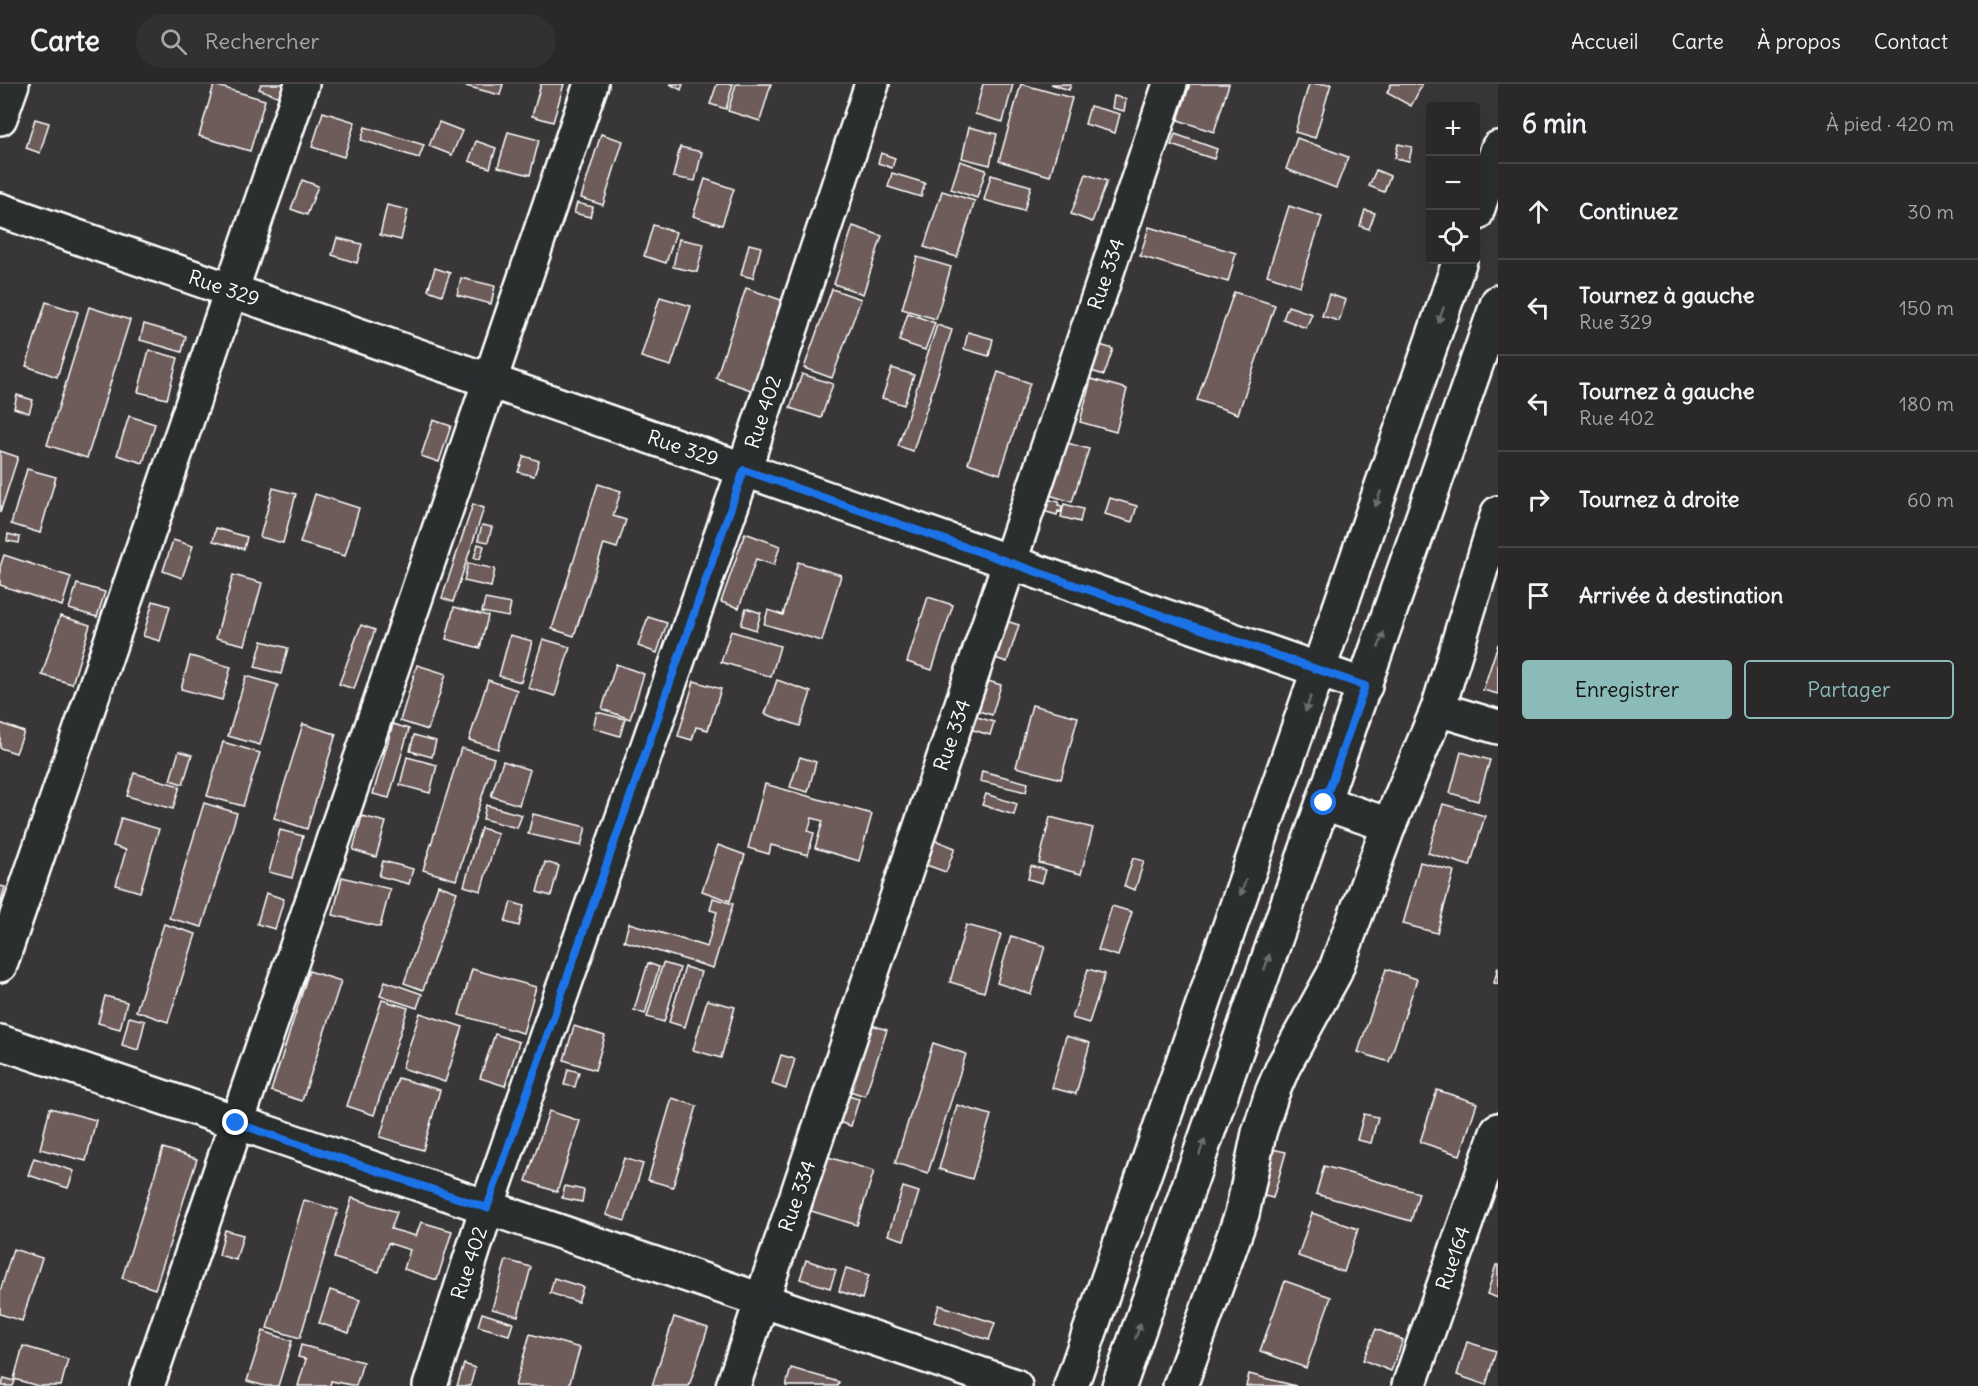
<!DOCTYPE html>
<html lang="fr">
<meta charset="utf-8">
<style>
body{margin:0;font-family:Delius,sans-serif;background:#323031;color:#f1f3f6}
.controls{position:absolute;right:18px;top:18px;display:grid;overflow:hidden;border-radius:6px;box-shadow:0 6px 24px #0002}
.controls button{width:54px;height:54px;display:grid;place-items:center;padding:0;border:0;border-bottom:2px solid #464446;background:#2a2829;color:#f1f3f6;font:30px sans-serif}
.stop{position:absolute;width:18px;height:18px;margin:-14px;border:4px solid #1a73e8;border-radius:50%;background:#fff}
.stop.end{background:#1a73e8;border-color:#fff;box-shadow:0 2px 6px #0008}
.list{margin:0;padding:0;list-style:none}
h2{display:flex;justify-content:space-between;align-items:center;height:78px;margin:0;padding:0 24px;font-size:26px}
h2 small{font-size:20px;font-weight:400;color:#a5a6a8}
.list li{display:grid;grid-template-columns:39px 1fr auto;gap:18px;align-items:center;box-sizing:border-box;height:96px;padding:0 24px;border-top:2px solid #464446}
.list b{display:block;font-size:22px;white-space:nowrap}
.list p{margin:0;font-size:20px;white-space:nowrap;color:#a5a6a8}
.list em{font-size:20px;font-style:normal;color:#a5a6a8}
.actions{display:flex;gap:12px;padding:18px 24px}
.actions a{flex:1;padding:14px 0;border:2px solid #8bbbb9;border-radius:6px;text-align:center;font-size:21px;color:#8bbbb9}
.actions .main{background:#8bbbb9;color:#111}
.icon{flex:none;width:33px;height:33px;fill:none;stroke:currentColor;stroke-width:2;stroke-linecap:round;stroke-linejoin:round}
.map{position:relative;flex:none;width:1498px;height:1302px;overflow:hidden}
header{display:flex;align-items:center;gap:36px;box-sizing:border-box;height:84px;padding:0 30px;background:#2a2829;border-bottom:2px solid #464446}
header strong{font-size:28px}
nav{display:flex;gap:33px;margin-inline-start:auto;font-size:21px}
.search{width:420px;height:54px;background:#323031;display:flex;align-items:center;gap:15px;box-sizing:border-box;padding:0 21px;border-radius:33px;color:#a5a6a8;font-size:22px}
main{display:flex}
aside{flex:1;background:#2a2829}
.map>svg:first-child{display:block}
.building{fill:#6e5b5a;stroke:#fff;stroke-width:1.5}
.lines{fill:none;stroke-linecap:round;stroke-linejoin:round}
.minor-casing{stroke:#fff;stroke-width:38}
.secondary-casing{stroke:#fff;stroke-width:38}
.minor{stroke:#2a2d2e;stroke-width:33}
.secondary{stroke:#2a2d2e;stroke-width:33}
.oneway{fill:#6a6c6d}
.route{stroke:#1a73e8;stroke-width:8}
.labels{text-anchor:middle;stroke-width:4.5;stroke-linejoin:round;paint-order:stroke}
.street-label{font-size:20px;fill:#fff;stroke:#2a2d2e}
</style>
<header>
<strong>Carte</strong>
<div class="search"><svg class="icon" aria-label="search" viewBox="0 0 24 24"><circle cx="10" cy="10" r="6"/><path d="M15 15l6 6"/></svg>Rechercher</div>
<nav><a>Accueil</a><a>Carte</a><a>À propos</a><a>Contact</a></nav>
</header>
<main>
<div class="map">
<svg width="1498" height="1302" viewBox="0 0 1498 1302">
<rect width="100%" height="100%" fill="#383637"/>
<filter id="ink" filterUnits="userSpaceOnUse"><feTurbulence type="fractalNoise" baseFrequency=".0167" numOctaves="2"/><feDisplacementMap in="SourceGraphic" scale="12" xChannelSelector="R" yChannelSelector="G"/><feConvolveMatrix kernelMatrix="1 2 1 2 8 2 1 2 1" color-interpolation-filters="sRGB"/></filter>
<g filter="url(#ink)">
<g class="building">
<polygon points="261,0 287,0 282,14 259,5"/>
<polygon points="458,0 503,0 500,11"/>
<polygon points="541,0 564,0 553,38 532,32"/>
<polygon points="670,0 683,0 681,6"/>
<polygon points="717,0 733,0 726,25 710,20"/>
<polygon points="736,0 771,0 760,37 728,27"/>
<polygon points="983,0 1013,0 1003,38 975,30"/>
<polygon points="1021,0 1072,14 1050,92 999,77"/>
<polygon points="1051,0 1071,0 1069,6"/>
<polygon points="1190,0 1229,0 1214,48 1178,36"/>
<polygon points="1309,0 1331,0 1315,54 1295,48"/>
<polygon points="1391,0 1420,0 1422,1 1411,22 1387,9"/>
<polygon points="214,1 265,16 250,67 199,52"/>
<polygon points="1114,12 1126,15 1124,27 1112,24"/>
<polygon points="1090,22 1120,30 1115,49 1085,40"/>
<polygon points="323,28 355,38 344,73 312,63"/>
<polygon points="35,35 49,39 40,69 26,64"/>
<polygon points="439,38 462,47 452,71 429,62"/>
<polygon points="365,43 424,61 419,74 361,56"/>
<polygon points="969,43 997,50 990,81 962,74"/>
<polygon points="508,48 539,56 530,91 498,83"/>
<polygon points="601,50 623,57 603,121 581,114"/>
<polygon points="1175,50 1217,65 1214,75 1171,61"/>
<polygon points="1297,54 1348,73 1336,104 1286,85"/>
<polygon points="476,57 496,64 490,84 469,77"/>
<polygon points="1398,60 1412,63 1409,77 1395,74"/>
<polygon points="680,63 702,68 695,97 673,93"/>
<polygon points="881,69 895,74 892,84 878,79"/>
<polygon points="960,77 986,86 977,114 951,105"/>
<polygon points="1376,86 1390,92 1384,108 1369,102"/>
<polygon points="892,89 925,99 921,113 888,103"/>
<polygon points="1086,90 1107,97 1092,138 1071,130"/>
<polygon points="991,91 1031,102 1024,127 984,116"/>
<polygon points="705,95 734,105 722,141 693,132"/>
<polygon points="302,96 318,102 307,131 291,125"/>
<polygon points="942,107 975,117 957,173 924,163"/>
<polygon points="577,119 593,123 590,133 574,129"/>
<polygon points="387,121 408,126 401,156 380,151"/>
<polygon points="1289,122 1322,133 1300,202 1267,191"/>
<polygon points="1365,126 1375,129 1369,145 1360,142"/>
<polygon points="653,141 676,148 666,179 644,172"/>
<polygon points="853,142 882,152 863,210 834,200"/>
<polygon points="1149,143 1236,169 1228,198 1140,172"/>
<polygon points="337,154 362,160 357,179 332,171"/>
<polygon points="679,155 704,160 697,188 673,183"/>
<polygon points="749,160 761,163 753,194 741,191"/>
<polygon points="917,173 951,183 936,235 902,225"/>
<polygon points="435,184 450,189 442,211 428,206"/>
<polygon points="461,194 495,202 491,220 457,211"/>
<polygon points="746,204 784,217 754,307 716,294"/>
<polygon points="832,205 861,215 832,294 804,284"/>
<polygon points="1234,208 1275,221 1238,330 1197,316"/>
<polygon points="1329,210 1346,216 1339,237 1322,232"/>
<polygon points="660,213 691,222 671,282 641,273"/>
<polygon points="46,218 78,228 57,293 26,282"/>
<polygon points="1288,222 1312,230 1306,244 1283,235"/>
<polygon points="89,223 130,236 87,374 47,361"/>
<polygon points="908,229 935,239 925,266 899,257"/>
<polygon points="144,240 186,252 182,268 140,256"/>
<polygon points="937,241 952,246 913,367 898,362"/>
<polygon points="968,248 993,255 989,272 964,265"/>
<polygon points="1097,260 1113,265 1104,291 1088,286"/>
<polygon points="149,266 178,274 167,315 138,308"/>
<polygon points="892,284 914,291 904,321 882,314"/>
<polygon points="998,288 1030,299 1000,390 968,379"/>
<polygon points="802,290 833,300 821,334 790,324"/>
<polygon points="1091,295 1127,305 1116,348 1080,338"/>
<polygon points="17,311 33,316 29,329 14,324"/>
<polygon points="129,332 155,340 143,379 117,371"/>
<polygon points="433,336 451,342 439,378 421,372"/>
<polygon points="1060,357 1089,365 1072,418 1043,409"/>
<polygon points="0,367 18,373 0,429"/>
<polygon points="524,372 539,377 534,392 518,388"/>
<polygon points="27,385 56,393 40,449 11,440"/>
<polygon points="598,400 621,407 613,432 626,436 617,464 604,460 574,552 552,545"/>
<polygon points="273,404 296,410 283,459 260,453"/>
<polygon points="315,410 359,424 345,472 300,459"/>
<polygon points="1110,414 1137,422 1132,438 1105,430"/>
<polygon points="1046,415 1059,418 1058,421 1062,422 1061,428 1058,427 1057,431 1043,427"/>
<polygon points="473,420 484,424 453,518 442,514"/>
<polygon points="1064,420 1083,425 1080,438 1061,433"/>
<polygon points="482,441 492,443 488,458 478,456"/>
<polygon points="216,444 247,453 244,465 213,457"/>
<polygon points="745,449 780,462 774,481 756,475 739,524 721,518"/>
<polygon points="8,450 20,453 19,459 7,457"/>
<polygon points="173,456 193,462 182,494 163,487"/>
<polygon points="478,460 484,462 480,475 474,474"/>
<polygon points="4,471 71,493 62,522 0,501 0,483"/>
<polygon points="798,478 841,491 822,557 764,540 768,526 783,531"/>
<polygon points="468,479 495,485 491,503 464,497"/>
<polygon points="233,491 262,499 245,561 216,554"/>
<polygon points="77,500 105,508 97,533 69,525"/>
<polygon points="928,513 953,521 932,586 907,578"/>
<polygon points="485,515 511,520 508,533 482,528"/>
<polygon points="153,517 170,522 160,557 143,552"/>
<polygon points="454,523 488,532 480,564 446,555"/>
<polygon points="746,524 761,529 756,546 741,541"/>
<polygon points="60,532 90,541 72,600 42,591"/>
<polygon points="648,533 667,539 657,569 638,562"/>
<polygon points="1000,535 1019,541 1007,578 989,572"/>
<polygon points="361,541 375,546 354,605 339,600"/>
<polygon points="731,547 780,562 771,593 721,578"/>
<polygon points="510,551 532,557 521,598 499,592"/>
<polygon points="543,555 570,563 555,612 528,604"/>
<polygon points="262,557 288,564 281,590 255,583"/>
<polygon points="1498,560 1498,610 1483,606"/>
<polygon points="190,572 231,583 222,616 181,605"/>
<polygon points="616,580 644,590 630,635 602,625"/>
<polygon points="417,581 446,590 428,646 400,637"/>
<polygon points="246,592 278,601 260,661 228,652"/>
<polygon points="982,595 1001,601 992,631 972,625"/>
<polygon points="488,596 517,606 498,665 469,656"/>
<polygon points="777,596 811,608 800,642 765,630"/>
<polygon points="694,597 721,605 708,646 696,643 692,656 678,652"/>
<polygon points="1032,621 1078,633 1061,695 1016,683"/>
<polygon points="597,628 625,635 620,652 593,644"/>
<polygon points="967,630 994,638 990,651 963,643"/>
<polygon points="0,639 24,648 16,669 0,664"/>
<polygon points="303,640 336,650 307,745 274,734"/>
<polygon points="393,640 409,645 389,714 373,710"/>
<polygon points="414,651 436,657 432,673 410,667"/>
<polygon points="223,658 260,669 243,722 207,712"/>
<polygon points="461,664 494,674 456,796 423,786"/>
<polygon points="179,667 192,671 183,700 170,696"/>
<polygon points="1461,668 1490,676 1478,717 1450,709"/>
<polygon points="407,673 437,681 430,709 400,701"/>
<polygon points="800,673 816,678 808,708 790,703"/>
<polygon points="503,677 530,686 519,721 491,712"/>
<polygon points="982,687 1028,699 1026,708 980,697"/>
<polygon points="134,689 180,702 173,725 127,712"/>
<polygon points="765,700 872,730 859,777 815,764 823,737 812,734 808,747 814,749 808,771 771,761 769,770 748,764"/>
<polygon points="986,710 1017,720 1014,731 982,721"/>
<polygon points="204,719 237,729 202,843 169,834"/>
<polygon points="1443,720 1485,732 1470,782 1428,769"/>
<polygon points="486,721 522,731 517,744 483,735"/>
<polygon points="533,730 586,743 581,762 528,750"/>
<polygon points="362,732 386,738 376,773 353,766"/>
<polygon points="1050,733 1093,744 1081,790 1039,779"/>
<polygon points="121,734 159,745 140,808 116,801 126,766 113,762"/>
<polygon points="481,744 498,749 481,807 464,802"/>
<polygon points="280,746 303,752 292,794 269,788"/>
<polygon points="927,753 955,764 946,788 918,778"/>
<polygon points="718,761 745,771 730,817 702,807"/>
<polygon points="1133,774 1144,777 1135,806 1124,802"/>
<polygon points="383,777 413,785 409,800 379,792"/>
<polygon points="545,778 559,782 551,812 537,808"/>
<polygon points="1420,778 1454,787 1437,849 1403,840"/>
<polygon points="1031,782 1046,786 1042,799 1028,795"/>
<polygon points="342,793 390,805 380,843 333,831"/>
<polygon points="438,801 457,808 423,906 404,899"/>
<polygon points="0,802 5,803 0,821"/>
<polygon points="266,809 284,815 275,845 257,840"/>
<polygon points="713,814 733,820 713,884 624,857 629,839 707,863 717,828 710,826"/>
<polygon points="511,818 524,822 519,842 505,838"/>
<polygon points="1112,822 1132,828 1118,872 1098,866"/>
<polygon points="164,840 196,850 168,938 136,927"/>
<polygon points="966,841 1001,850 984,908 950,898"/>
<polygon points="1011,852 1045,862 1031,910 997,899"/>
<polygon points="648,879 659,883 645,930 634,926"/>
<polygon points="663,879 680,884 664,938 647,933"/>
<polygon points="685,883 701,888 685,943 669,938"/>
<polygon points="1498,883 1498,900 1494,899"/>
<polygon points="472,885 536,903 523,949 459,931"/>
<polygon points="1088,885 1105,890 1089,939 1072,934"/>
<polygon points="1386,885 1417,895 1389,978 1358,968"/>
<polygon points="309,887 341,897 302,1017 271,1007"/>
<polygon points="385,897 422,910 417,924 380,912"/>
<polygon points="105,912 127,918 120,945 98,939"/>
<polygon points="382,916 408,924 374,1031 347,1022"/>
<polygon points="707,916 735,923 721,974 693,966"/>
<polygon points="420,929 463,943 445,998 402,984"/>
<polygon points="129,933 145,937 138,966 122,961"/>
<polygon points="860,937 887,946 865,1012 838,1003"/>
<polygon points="574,942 605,952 595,986 564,976"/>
<polygon points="495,950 519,958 505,1002 480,994"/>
<polygon points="1066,952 1090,959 1076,1010 1052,1004"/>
<polygon points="933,959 966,970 928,1089 895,1079"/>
<polygon points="781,971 795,975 786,1005 772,1000"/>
<polygon points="568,985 579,988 575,1003 564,1001"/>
<polygon points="398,994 440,1006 423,1066 380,1053"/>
<polygon points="1437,1006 1477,1019 1460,1071 1420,1058"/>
<polygon points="837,1009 859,1015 851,1042 829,1035"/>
<polygon points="672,1014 697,1022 673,1103 648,1096"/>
<polygon points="957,1021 991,1031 972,1095 939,1085"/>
<polygon points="50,1024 96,1036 86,1077 40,1065"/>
<polygon points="549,1027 580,1037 557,1108 526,1097"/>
<polygon points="1364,1030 1378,1033 1371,1059 1357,1056"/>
<polygon points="163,1064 197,1075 155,1205 122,1194"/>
<polygon points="1272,1065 1286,1068 1273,1114 1260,1111"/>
<polygon points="828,1073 874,1087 857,1141 811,1127"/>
<polygon points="34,1074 74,1087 68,1104 28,1091"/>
<polygon points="624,1074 643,1080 625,1137 606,1131"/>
<polygon points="1324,1082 1419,1109 1411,1137 1316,1110"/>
<polygon points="565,1102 584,1106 582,1118 562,1114"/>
<polygon points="903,1103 919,1108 904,1156 888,1151"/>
<polygon points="352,1114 397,1128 391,1145 416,1152 421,1138 452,1147 437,1196 404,1185 410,1166 388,1159 379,1188 334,1174"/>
<polygon points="304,1116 338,1126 300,1254 267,1244"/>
<polygon points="1312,1129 1358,1145 1344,1188 1298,1172"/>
<polygon points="225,1146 243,1151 236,1176 219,1171"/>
<polygon points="13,1165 42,1174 22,1237 0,1230 0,1208"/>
<polygon points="506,1176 531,1183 518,1232 492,1225"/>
<polygon points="806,1176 836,1186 830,1204 800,1195"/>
<polygon points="1496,1181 1498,1181 1498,1214 1487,1210"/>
<polygon points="846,1184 869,1191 862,1215 839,1207"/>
<polygon points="554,1194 583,1203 578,1218 550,1209"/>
<polygon points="1285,1197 1331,1213 1306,1284 1260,1267"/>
<polygon points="330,1206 360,1216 349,1249 319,1239"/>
<polygon points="939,1221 995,1239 989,1256 934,1238"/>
<polygon points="482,1229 513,1239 509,1251 478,1242"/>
<polygon points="674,1233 708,1244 689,1302 652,1302"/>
<polygon points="1376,1245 1403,1256 1391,1287 1363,1276"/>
<polygon points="263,1247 292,1257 278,1302 265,1302 247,1297"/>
<polygon points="530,1250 580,1264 569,1302 515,1302"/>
<polygon points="1467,1258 1496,1267 1486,1301 1457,1291"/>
<polygon points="301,1261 363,1278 356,1302 331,1297 330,1302 298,1302 306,1275 298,1273"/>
<polygon points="23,1262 68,1275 61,1302 38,1302 14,1295"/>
<polygon points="464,1280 475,1284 470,1302 457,1302"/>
<polygon points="791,1284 839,1298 838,1302 786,1302"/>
<polygon points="1249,1290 1296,1302 1246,1302"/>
<polygon points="4,1294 15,1297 13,1302 2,1302"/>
</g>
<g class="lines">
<g class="minor-casing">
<g id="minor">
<polyline points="0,34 12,0"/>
<polyline points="0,126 1365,602"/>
<polyline points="1438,625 1498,643"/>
<polyline points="1324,719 1389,741"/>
<polyline points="0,881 302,0"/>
<polyline points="0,958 1015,1302"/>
<polyline points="147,1302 591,0"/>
<polyline points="430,1302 487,1123 744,386 872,0"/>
<polyline points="733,1302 1170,0"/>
<polyline points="1180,1302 1242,1130 1259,1049 1272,1009 1283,983 1334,890 1389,741 1438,625 1498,429"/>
<polyline points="1409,1302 1498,1046"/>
</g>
</g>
<g class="secondary-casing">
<g id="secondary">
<polyline points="1476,130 1498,64"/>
<polyline points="1071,1302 1460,176"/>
<polyline points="1119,1302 1498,218"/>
</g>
</g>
<use href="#minor" class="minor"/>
<use href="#secondary" class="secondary"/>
</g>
<defs><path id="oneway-solid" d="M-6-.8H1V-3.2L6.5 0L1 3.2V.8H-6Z" transform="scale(1.5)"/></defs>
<g class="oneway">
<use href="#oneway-solid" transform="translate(1441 231) rotate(109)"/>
<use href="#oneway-solid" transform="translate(1378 415) rotate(109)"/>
<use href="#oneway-solid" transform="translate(1381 556) rotate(-71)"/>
<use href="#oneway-solid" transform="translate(1308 620) rotate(109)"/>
<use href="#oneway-solid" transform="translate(1243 804) rotate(109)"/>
<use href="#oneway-solid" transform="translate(1267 878) rotate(-71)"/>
<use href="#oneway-solid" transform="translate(1202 1063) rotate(-71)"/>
<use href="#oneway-solid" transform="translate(1138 1247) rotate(-71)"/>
</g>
</g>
<g class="lines" filter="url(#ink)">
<polyline class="route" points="236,1039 487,1124 744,386 1365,602 1324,719"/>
</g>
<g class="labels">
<g class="street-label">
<text transform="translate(1106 190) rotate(-71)" y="7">Rue 334</text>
<text transform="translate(224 204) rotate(19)" y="7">Rue 329</text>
<text transform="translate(763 328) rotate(-72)" y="7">Rue 402</text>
<text transform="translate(683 364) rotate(19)" y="7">Rue 329</text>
<text transform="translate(952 651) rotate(-71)" y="7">Rue 334</text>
<text transform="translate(797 1112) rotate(-71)" y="7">Rue 334</text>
<text transform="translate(1453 1174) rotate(-71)" y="7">Rue164</text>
<text transform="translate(469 1179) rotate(-72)" y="7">Rue 402</text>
</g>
</g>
</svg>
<div class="controls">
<button>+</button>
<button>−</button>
<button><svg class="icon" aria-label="locate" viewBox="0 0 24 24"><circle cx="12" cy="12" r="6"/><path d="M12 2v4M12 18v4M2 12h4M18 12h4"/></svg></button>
</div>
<div class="stop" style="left:1324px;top:719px"></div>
<div class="stop end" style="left:236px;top:1039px"></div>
</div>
<aside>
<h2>6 min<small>À pied · 420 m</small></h2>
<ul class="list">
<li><svg class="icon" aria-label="ahead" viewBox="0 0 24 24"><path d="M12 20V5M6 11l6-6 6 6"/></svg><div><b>Continuez</b></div><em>30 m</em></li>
<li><svg class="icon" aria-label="left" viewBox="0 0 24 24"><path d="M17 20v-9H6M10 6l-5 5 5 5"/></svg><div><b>Tournez à gauche</b><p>Rue 329</p></div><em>150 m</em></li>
<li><svg class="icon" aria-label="left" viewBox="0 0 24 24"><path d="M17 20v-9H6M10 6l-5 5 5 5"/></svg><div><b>Tournez à gauche</b><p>Rue 402</p></div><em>180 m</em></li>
<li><svg class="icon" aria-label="right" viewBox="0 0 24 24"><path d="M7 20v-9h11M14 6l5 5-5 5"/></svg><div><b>Tournez à droite</b></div><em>60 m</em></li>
<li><svg class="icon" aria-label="arrive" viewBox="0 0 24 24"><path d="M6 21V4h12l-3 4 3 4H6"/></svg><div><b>Arrivée à destination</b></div></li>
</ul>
<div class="actions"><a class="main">Enregistrer</a><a>Partager</a></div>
</aside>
</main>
